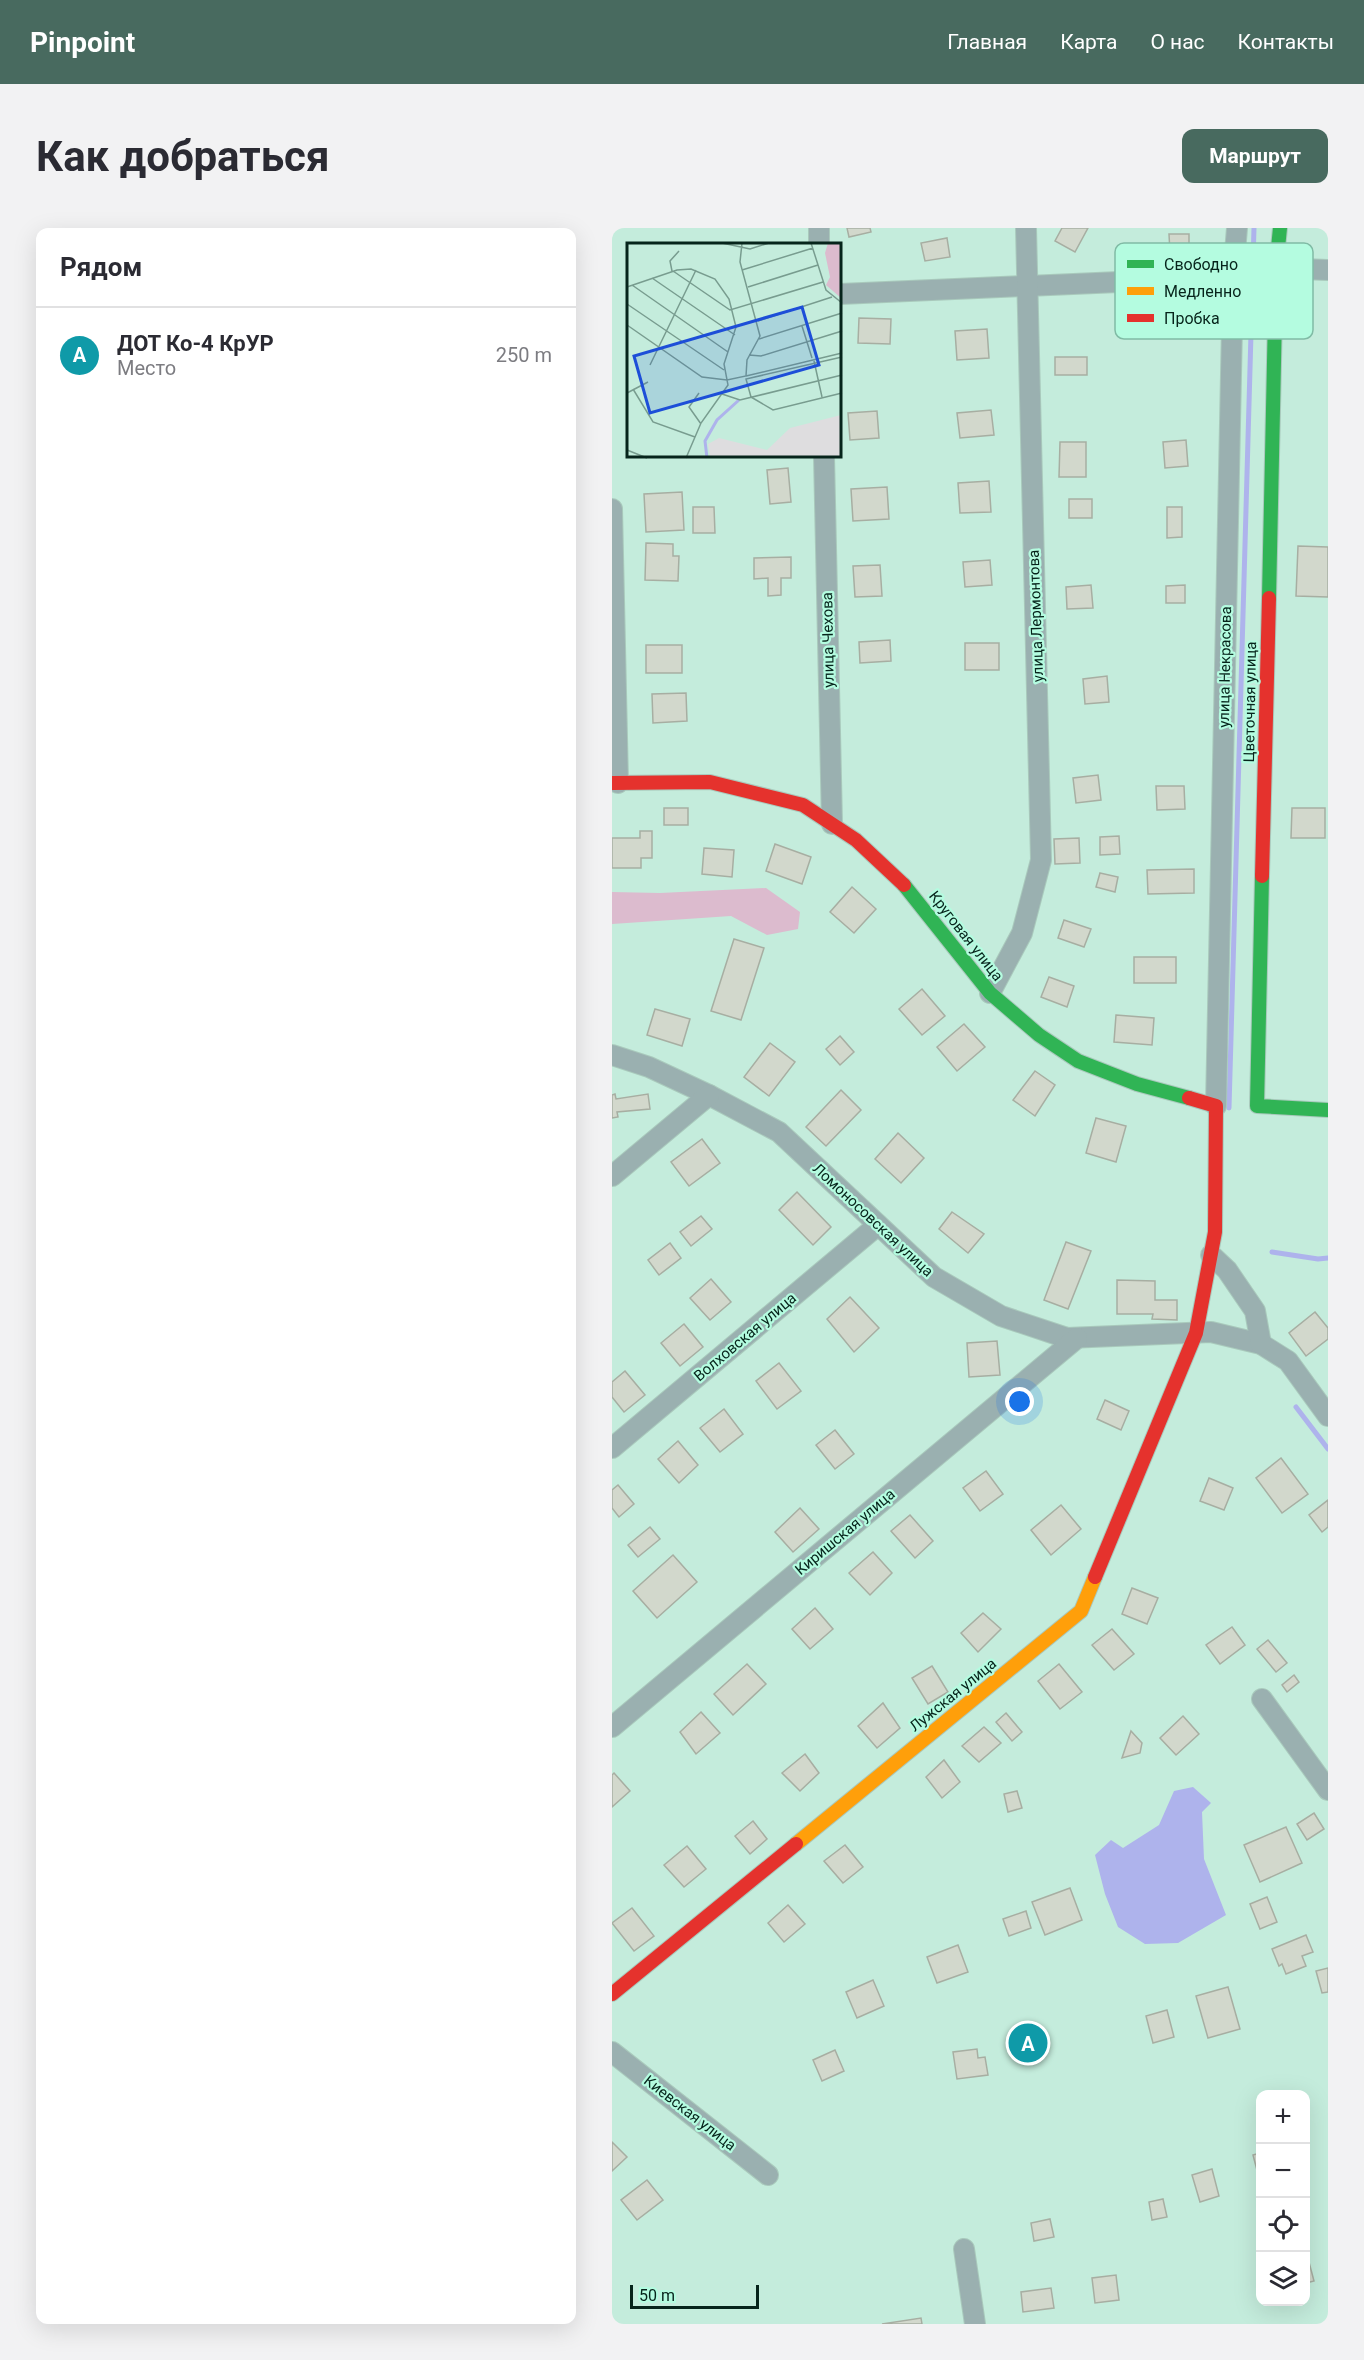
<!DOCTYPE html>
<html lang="ru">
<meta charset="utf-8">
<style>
body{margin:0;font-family:Roboto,sans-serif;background:#f2f2f3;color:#2b2b33}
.controls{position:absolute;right:18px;bottom:18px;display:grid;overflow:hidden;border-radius:12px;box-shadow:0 6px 24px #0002}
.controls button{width:54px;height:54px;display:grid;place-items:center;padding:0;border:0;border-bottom:2px solid #e1e1e2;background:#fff;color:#2b2b33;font:30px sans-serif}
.scale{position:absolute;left:18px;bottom:15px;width:129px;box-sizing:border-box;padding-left:6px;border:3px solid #06241b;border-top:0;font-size:16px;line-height:21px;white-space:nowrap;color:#06241b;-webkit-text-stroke:4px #b4fce0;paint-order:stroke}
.you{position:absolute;left:408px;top:1174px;width:21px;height:21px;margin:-15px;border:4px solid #fff;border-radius:50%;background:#1a73e8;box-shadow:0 0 0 9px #1a73e833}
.badge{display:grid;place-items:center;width:39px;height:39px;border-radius:50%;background:#486a5f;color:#fff;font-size:20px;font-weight:700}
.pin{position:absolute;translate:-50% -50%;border:3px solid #fff;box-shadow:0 2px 6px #0006}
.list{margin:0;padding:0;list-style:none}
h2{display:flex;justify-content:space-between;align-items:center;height:78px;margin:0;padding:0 24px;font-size:26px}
h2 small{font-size:20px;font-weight:400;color:#7c7c81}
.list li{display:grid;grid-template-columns:39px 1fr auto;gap:18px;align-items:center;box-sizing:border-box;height:96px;padding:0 24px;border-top:2px solid #e1e1e2}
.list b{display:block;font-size:22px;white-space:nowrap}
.list p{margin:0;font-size:20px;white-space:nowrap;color:#7c7c81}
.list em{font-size:20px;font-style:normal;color:#7c7c81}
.icon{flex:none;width:33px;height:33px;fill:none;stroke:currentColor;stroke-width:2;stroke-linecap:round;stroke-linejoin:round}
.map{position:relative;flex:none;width:716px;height:2096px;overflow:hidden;border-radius:12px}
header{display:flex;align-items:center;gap:36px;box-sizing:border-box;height:84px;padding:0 30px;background:#486a5f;color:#fff}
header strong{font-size:28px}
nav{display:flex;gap:33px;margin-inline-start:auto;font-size:21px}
.intro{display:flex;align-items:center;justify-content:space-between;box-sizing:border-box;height:144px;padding:0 36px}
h1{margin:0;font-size:42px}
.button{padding:15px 27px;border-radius:12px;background:#486a5f;color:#fff;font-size:21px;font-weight:700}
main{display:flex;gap:36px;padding:0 36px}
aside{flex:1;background:#fff;border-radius:12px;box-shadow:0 6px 24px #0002}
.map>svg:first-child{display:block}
.forest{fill:#dcbbce}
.water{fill:#aeb3ec}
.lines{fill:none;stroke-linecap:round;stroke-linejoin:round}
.stream{stroke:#aeb3ec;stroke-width:5}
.building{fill:#d2d8cc;stroke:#a7aea2;stroke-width:1.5}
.street-casing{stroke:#a9c9bc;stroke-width:22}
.fast-casing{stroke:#a9c9bc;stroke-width:16}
.slow-casing{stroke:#a9c9bc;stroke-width:16}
.jam-casing{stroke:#a9c9bc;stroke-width:16}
.street{stroke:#9ab0b0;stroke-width:20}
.fast{stroke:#30b455;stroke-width:14}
.slow{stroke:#ff9f0a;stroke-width:14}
.jam{stroke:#e5322d;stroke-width:14}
.labels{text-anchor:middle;stroke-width:4.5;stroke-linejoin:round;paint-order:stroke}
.street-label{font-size:15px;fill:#06241b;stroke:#b4fce0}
.inset-river{fill:none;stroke:#aeb3ec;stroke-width:3}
.inset-road{fill:none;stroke:#789c8f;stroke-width:1.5}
.view{fill:#1d4ed8;fill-opacity:0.15;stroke:#1d4ed8;stroke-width:3}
.inset-edge{fill:none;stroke:#06241b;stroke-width:3}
.key{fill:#b4fce0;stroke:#80bba5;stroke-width:1.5}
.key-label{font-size:16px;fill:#06241b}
</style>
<header>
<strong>Pinpoint</strong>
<nav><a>Главная</a><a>Карта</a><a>О нас</a><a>Контакты</a></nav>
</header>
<div class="intro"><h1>Как добраться</h1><a class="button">Маршрут</a></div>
<main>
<aside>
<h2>Рядом<small></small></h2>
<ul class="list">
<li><span class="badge" style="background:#0f9aa8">A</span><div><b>ДОТ Ко-4 КрУР</b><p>Место</p></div><em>250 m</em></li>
</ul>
</aside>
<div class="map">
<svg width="716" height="2096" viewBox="0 0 716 2096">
<rect width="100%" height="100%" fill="#c4ecdc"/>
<polygon class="forest" points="154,660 188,684 186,701 155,707 119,688 0,696 0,664 48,665"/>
<polygon class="water" points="581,1559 599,1575 590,1584 592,1631 614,1687 566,1715 533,1716 506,1699 493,1666 483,1627 499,1612 511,1620 547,1597 562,1563"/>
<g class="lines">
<g class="stream">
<polyline points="617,880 642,0"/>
<polyline points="660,1024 706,1031 716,1030"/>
<polyline points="684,1179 716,1221"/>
</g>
</g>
<g class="building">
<polygon points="235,0 258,0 259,4 237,9"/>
<polygon points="450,0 476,0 463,24 443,13"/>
<polygon points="557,6 577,6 577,24 558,25"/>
<polygon points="335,10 338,29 313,33 309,15"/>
<polygon points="247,90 279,91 278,116 246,115"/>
<polygon points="375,101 377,130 345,132 343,103"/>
<rect x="443" y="129" width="32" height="18"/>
<polygon points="379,182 382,207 348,210 345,185"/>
<polygon points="265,183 267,210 238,212 236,185"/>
<polygon points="574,212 576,238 553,240 551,214"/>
<polygon points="448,214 474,214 474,249 447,249"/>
<polygon points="176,240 179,274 158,276 155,242"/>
<polygon points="377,253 379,284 348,285 346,255"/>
<polygon points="275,259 277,291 241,293 239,261"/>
<polygon points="70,264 72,302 34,304 32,266"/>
<rect x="457" y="271" width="23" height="19"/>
<polygon points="81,279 102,279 103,305 81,305"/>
<polygon points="555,279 570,279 570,309 555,310"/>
<polygon points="34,315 61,316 61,328 67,328 66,353 33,352"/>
<polygon points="686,318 716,319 716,369 684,368"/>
<polygon points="179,329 179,350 169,350 169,367 156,368 156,350 142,351 142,330"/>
<polygon points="378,332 380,357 353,359 351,334"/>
<polygon points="268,337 270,368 243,369 241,338"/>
<polygon points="479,357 481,380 455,381 454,359"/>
<polygon points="573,357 573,375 554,375 554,358"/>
<polygon points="278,412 279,433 248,435 247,414"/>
<rect x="353" y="415" width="34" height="27"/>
<rect x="34" y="417" width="36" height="28"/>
<polygon points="495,448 497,474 473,476 471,451"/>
<polygon points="74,465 75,493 41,495 40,466"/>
<polygon points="486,547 489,572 464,575 461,550"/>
<polygon points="544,558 572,558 573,581 545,582"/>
<rect x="52" y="580" width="24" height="17"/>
<polygon points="680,580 713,580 713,610 679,610"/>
<polygon points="28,603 40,603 40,630 29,630 29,640 0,640 0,610 28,610"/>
<polygon points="507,608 508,626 488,627 488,609"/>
<polygon points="467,610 468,635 443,636 442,611"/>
<polygon points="163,616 199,629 190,656 154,643"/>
<polygon points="92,620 122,622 120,649 90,646"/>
<polygon points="582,641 582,665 536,666 535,642"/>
<polygon points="488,645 506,649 503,664 484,659"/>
<polygon points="240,659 264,681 242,705 218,684"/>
<polygon points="452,692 479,701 472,719 446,710"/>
<polygon points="122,711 152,720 129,792 99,783"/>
<rect x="522" y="729" width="42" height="26"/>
<polygon points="437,749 462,758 455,779 429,769"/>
<polygon points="310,761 333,788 310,807 287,781"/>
<polygon points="43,781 78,791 70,818 35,807"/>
<polygon points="504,787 542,790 540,817 502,814"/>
<polygon points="352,796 373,819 345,843 325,819"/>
<polygon points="228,808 242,824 228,837 214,821"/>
<polygon points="158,815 183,834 157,868 132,849"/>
<polygon points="423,843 443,857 423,888 401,872"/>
<polygon points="229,862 249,882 214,918 194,899"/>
<polygon points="3,866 4,871 36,866 38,881 5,884 6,889 0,890 0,867"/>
<polygon points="484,890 514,898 504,934 474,925"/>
<polygon points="286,905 312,930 289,955 263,931"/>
<polygon points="90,911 108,935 77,958 59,934"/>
<polygon points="185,964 219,999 201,1017 167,982"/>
<polygon points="340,984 372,1006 356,1025 327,1001"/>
<polygon points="89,988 100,1001 79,1018 68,1004"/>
<polygon points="454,1014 479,1023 456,1081 432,1072"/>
<polygon points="58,1015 69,1030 47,1047 36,1032"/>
<polygon points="99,1051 119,1074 98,1092 78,1070"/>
<polygon points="505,1052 543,1053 543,1072 565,1072 565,1092 540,1091 541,1086 505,1086"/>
<polygon points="238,1069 267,1100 242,1124 215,1091"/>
<polygon points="703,1084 716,1100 716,1111 694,1128 677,1105"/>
<polygon points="72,1096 91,1119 68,1138 49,1115"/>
<polygon points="385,1113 388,1147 357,1149 355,1115"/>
<polygon points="167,1135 189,1163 165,1181 144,1153"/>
<polygon points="13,1143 33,1167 12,1184 0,1169 0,1154"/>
<polygon points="493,1172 517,1183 509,1202 485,1191"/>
<polygon points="112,1181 131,1206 108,1224 88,1200"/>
<polygon points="223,1202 242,1226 223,1241 204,1217"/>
<polygon points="66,1213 86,1237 67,1255 46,1231"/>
<polygon points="669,1230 696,1266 670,1285 644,1250"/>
<polygon points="374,1243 391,1266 368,1283 351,1260"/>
<polygon points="597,1250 621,1260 612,1282 588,1273"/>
<polygon points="6,1257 22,1276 7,1289 0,1280 0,1262"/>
<polygon points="716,1272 716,1299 710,1304 697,1287"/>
<polygon points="449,1277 469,1301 439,1327 419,1302"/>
<polygon points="188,1280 207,1301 181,1324 163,1304"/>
<polygon points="298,1287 321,1313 303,1330 279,1303"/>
<polygon points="38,1299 48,1311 26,1329 16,1317"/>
<polygon points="261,1324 280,1345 258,1367 237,1345"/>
<polygon points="61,1327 85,1354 45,1390 21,1363"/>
<polygon points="520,1360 546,1370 535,1396 510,1386"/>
<polygon points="203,1380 221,1401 198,1421 180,1401"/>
<polygon points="371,1385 389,1401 366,1424 349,1405"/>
<polygon points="620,1399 633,1417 608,1436 594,1417"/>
<polygon points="500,1401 522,1426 502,1442 480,1417"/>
<polygon points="656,1412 675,1435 664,1444 645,1421"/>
<polygon points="135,1436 154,1456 121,1487 102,1466"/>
<polygon points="447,1436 470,1464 448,1481 426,1453"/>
<polygon points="320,1438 336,1464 316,1476 300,1450"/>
<polygon points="682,1447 687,1454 675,1464 670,1457"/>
<polygon points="271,1475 288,1500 265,1520 246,1498"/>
<polygon points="89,1484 108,1505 84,1526 68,1504"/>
<polygon points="394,1485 410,1504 400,1513 384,1494"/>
<polygon points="571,1488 587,1506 564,1527 548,1510"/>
<polygon points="372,1499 389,1515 367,1534 350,1518"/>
<polygon points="519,1503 530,1515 528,1525 510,1530"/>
<polygon points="193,1526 207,1545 188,1563 170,1545"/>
<polygon points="332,1532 348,1554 330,1570 314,1549"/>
<polygon points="2,1545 18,1563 0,1579 0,1547"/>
<polygon points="405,1563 410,1580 396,1584 392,1566"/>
<polygon points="702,1585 712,1601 695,1612 685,1596"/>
<polygon points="141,1593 155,1611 138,1626 123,1608"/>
<polygon points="674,1599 690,1635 648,1654 632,1617"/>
<polygon points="233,1617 251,1639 231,1655 212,1633"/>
<polygon points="75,1618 94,1641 72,1659 52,1637"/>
<polygon points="458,1660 470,1692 433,1707 420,1674"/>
<polygon points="655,1669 665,1694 648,1701 638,1676"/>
<polygon points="176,1677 193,1696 172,1714 156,1695"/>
<polygon points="20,1680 42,1708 22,1723 0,1695"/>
<polygon points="414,1683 419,1700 397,1708 391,1691"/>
<polygon points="694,1707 701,1724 690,1728 694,1738 674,1746 670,1736 667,1738 660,1721"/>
<polygon points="346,1717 356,1744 325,1755 315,1729"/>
<polygon points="716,1740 716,1764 710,1765 704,1743"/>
<polygon points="261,1752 272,1778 245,1790 234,1764"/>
<polygon points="616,1759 628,1801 596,1810 584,1768"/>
<polygon points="555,1782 562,1809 541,1815 534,1788"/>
<polygon points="365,1821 366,1830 373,1829 376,1847 345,1851 341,1824"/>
<polygon points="223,1822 232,1843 210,1853 201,1832"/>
<polygon points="0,1914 15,1929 0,1943"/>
<polygon points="648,1925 648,1950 647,1950 641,1927"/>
<polygon points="600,1941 607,1968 588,1974 580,1947"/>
<polygon points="35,1952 51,1972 25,1992 9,1972"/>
<polygon points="551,1971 555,1989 540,1992 537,1974"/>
<polygon points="438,1991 442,2009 422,2013 419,1995"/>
<polygon points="694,2023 702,2053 694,2055"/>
<polygon points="504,2047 507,2072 483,2075 480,2050"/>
<polygon points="439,2060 442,2080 411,2084 409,2064"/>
<polygon points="309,2090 310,2096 270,2096"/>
</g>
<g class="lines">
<g class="street-casing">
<g id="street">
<polyline points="207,0 207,16"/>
<polyline points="664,40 716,42"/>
<polyline points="228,66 621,49"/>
<polyline points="212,228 220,596"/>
<polyline points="0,281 6,555"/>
<polyline points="378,765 410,705 429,632 414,0"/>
<polyline points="0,827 37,839 97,867 167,904 322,1049 389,1088 455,1110 599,1104 649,1116 676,1133 716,1188"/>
<polyline points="604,878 621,49 625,0"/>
<polyline points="0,948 97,867"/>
<polyline points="599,1027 615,1042 643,1083 649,1116"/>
<polyline points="0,1220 266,997"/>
<polyline points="650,1471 716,1562"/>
<polyline points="0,1499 465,1110"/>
<polyline points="0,1824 156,1947"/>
<polyline points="352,2021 363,2096"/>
</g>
</g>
<g class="fast-casing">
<g id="fast">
<polyline points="657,370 664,40 668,0"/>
<polyline points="650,648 645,878 716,882"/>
<polyline points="292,657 378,765 427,807 466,833 525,856 577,870"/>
</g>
</g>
<g class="slow-casing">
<polyline id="slow" points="184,1616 469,1383 483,1349"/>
</g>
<g class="jam-casing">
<g id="jam">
<polyline points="0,555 98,554 191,577 244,612 292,657"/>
<polyline points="650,648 657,370"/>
<polyline points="483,1349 584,1105 603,1004 604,878 577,870"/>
<polyline points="0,1766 184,1616"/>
</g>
</g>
<use href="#street" class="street"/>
<use href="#fast" class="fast"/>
<use href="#slow" class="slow"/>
<use href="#jam" class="jam"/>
</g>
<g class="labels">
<g class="street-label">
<text transform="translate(424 388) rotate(-92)" y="5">улица Лермонтова</text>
<text transform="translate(216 412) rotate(-91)" y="5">улица Чехова</text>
<text transform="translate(613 439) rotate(-89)" y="5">улица Некрасова</text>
<text transform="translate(638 474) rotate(-89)" y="5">Цветочная улица</text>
<text transform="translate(354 708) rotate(52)" y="5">Круговая улица</text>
<text transform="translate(261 992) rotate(43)" y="5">Ломоносовская улица</text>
<text transform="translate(133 1109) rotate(-40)" y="5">Волховская улица</text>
<text transform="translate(233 1304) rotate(-40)" y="5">Киришская улица</text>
<text transform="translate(341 1467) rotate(-39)" y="5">Лужская улица</text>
<text transform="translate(78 1885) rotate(38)" y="5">Киевская улица</text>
</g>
</g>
<g transform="translate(15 15)">
<rect width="214" height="214" fill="#c4ecdc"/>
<path d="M214,172V214H83L81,201L92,195L140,207L163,185Z" fill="#dedddf"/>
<path d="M201,0H214V55L199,42L203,34L198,10Z" fill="#dcbbce"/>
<path class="inset-river" d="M80,215L78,198L90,177L112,157"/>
<path class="inset-road" d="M95,0L123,6L142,0M184,0L199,47L215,60M115,27L186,5M45,28L43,18L52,8M46,28L103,67L196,39M25,35L108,92M5,42L101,109M0,44L50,27L64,26L88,36L102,56L109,84L97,121L101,142L74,180L59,215M121,44L191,22M0,61L97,127M131,78L205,54M0,82L75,134L100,137L119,133L120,117L133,93L113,19L115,0M175,83L185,115M132,96L215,70M122,112L134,113L215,88M187,118L195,154M23,122L69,27M119,133L215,110M6,146L26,179L68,194M0,150L21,139M72,150L62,164L74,181M95,151L113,157L215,132M124,154L119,136L215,114M124,154L146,167L215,150M0,207L20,215"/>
<path class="view" d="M175,64L192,122L23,170L7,113Z"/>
<rect width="214" height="214" class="inset-edge"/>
</g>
<rect x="503" y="15" width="198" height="96" rx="9" class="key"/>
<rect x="515" y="32" width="27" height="8" fill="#30b455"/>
<rect x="515" y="59" width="27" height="8" fill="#ff9f0a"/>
<rect x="515" y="86" width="27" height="8" fill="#e5322d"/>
<g class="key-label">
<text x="552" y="42">Свободно</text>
<text x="552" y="69">Медленно</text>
<text x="552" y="96">Пробка</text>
</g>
</svg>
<div class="controls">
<button>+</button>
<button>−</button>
<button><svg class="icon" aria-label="locate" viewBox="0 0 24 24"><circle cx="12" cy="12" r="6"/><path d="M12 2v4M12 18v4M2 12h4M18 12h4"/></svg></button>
<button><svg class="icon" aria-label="layers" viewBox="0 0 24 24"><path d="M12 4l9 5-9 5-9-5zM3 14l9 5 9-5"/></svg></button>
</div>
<div class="scale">50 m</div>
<div class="you"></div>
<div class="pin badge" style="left:416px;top:1815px;background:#0f9aa8">A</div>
</div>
</main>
